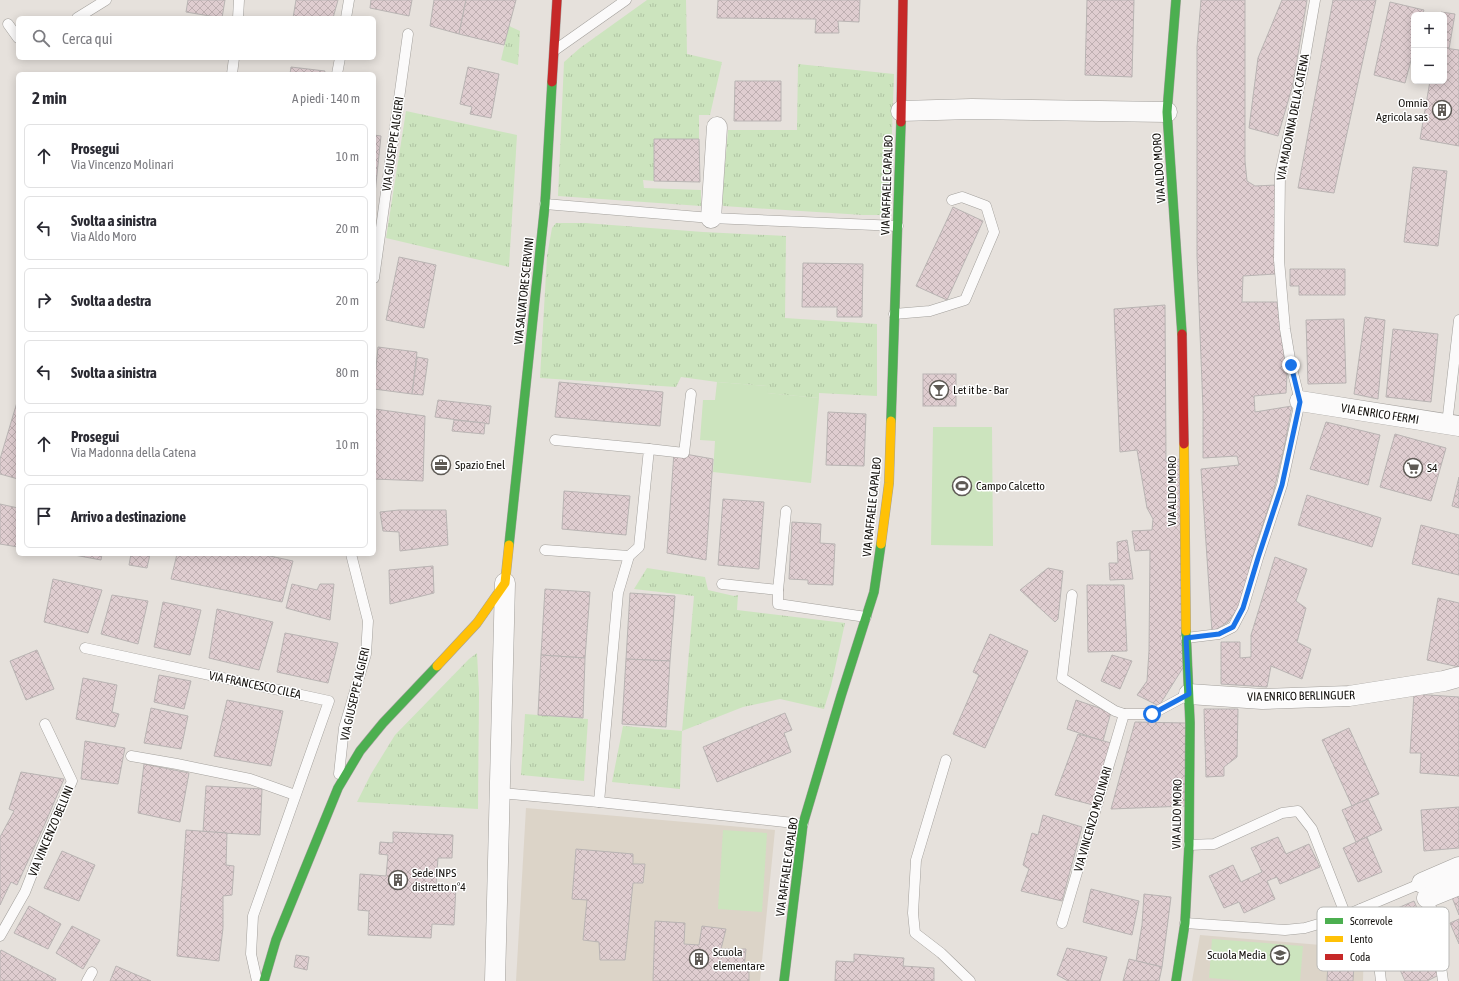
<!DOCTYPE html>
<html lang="it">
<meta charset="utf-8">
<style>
body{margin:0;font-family:"Asap Condensed",sans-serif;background:#f7f7f7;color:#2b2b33}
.controls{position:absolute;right:12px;top:12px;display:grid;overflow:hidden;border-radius:6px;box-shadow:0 2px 10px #0003}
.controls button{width:36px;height:36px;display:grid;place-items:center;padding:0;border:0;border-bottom:1px solid #e1e1e2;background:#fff;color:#2b2b33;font:20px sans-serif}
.stop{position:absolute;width:12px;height:12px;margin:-9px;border:3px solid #1a73e8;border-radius:50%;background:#fff}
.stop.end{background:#1a73e8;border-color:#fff;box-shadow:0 1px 4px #0008}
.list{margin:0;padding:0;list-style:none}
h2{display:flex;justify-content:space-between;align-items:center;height:52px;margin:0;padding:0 16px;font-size:17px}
h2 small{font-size:13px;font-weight:400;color:#7c7c81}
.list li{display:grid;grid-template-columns:26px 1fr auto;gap:12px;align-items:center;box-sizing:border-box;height:64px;margin:0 8px 8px;padding:0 8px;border:1px solid #e1e1e2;border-radius:6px}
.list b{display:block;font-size:15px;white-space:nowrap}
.list p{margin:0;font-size:13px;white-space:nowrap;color:#7c7c81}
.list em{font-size:13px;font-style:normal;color:#7c7c81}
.icon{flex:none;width:22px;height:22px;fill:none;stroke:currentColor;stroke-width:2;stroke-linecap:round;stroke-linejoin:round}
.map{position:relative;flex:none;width:1459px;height:981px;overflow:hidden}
.search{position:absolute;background:#fff;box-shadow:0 2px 10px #0003;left:16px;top:16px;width:360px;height:44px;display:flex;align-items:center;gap:10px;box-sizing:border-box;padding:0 14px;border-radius:6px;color:#7c7c81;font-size:15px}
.panel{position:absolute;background:#fff;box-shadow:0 2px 10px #0003;left:16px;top:72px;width:360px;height:484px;border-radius:6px}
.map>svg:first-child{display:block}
.built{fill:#dcd4c8}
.grass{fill:url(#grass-tufts)}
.park{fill:#cce4be}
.building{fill:url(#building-cross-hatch);stroke:#b9b4b3}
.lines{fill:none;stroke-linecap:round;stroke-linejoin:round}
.lane-casing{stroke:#a3a09c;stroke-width:11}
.street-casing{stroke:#a3a09c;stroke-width:21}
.fast-casing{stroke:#a3a09c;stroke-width:10}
.slow-casing{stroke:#a3a09c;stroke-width:10}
.jam-casing{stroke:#a3a09c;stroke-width:10}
.lane{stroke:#fbfafa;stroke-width:10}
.street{stroke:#fbfafa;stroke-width:20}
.fast{stroke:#4caf50;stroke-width:9}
.slow{stroke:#ffc107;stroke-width:9}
.jam{stroke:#c62828;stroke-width:9}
.route{stroke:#1a73e8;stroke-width:5}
.labels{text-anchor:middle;stroke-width:3;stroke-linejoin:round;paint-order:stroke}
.poi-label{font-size:12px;fill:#14110d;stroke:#fff;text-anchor:start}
.street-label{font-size:12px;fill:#14110d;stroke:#fff}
.key{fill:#fff;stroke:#b8b8b6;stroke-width:1}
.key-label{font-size:11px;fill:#14110d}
</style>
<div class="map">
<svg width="1459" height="981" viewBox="0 0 1459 981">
<defs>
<pattern id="grass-tufts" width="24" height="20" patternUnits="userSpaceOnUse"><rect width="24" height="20" fill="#cce4be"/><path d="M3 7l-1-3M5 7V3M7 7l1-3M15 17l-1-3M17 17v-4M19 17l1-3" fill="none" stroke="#aec3a2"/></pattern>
<pattern id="building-cross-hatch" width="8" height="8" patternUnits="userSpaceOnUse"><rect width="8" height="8" fill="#dfcdd0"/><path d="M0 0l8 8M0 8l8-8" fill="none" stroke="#beafb1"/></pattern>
</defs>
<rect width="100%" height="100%" fill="#e6e1dc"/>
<g class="built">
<polygon points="526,808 775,830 760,981 516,981"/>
<polygon points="1200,935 1321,945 1364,944 1363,981 1192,981"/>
</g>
<g class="grass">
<polygon points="647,0 686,0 687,54 722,62 710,115 699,115 699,139 654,139 654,181 643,180 644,188 701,190 701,206 558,196 564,62 580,48"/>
<polygon points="509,26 520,31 518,65 501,60"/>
<polygon points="798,64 894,74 889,215 863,215 723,206 722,200 728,130 797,130"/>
<polygon points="406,111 517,135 509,267 386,238"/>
<polygon points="556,223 585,223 703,232 786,236 785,318 877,324 877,396 819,393 819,398 766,393 767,386 717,382 681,377 676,387 540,378 547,256 552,228"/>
<polygon points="647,568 705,577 708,590 734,596 738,595 737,610 845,623 831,686 824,709 780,699 743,707 682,731 680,789 612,782 623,726 682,731 694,596 634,589"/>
<polygon points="477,653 479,692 478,809 357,802 371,774 395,735 469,659"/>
<polygon points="525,714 588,719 584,781 521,775"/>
</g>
<g class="park">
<polygon points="717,382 768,386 767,393 819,398 811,483 713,472 715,441 700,440 703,400 715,400"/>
<polygon points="933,427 992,427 993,546 931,545"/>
<polygon points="723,830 767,833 762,912 718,909"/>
<polygon points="1212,939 1303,946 1300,981 1247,981 1209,978"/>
</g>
<g class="building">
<polygon points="188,0 225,0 222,18 186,12"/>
<polygon points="296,0 338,0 333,18 293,18"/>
<polygon points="371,0 412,0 409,16 370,8"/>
<polygon points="434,0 466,0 459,34 430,26"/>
<polygon points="466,0 516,0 504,45 459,34"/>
<polygon points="718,0 860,0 859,22 838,21 839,33 815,33 816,19 717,18"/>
<polygon points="1087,0 1134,0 1132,77 1085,75"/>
<polygon points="1201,0 1245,0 1245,161 1247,181 1255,186 1276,185 1276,253 1275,274 1243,276 1242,302 1277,302 1287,375 1286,393 1254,396 1255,412 1292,406 1284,448 1273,494 1255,548 1240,605 1228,622 1212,632 1201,469 1239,465 1237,456 1203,458 1203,409 1197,256 1197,47"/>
<polygon points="1282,0 1307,0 1293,84 1278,136 1249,128 1258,58"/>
<polygon points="1333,0 1376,0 1334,193 1298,188"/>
<polygon points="1390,2 1424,10 1422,15 1414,15 1414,49 1405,83 1374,75"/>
<polygon points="1441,12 1455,14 1449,49 1444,48 1444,15 1440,15"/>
<polygon points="1444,48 1459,50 1459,146 1420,139 1430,81 1444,81"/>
<polygon points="291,67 325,71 324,74 290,74"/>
<polygon points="468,67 499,74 491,118 470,114 472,107 460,104"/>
<polygon points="735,81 781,81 781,121 734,121"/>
<polygon points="374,135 381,136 374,203"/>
<polygon points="654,139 699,139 700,182 654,181"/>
<polygon points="1413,167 1447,171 1438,246 1404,242"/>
<polygon points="953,207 983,221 947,300 916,286"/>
<polygon points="399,257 436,265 424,328 386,320"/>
<polygon points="803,263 863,264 862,317 837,317 837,307 802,307"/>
<polygon points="1290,269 1345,269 1345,295 1299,295 1299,286 1290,286"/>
<polygon points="1165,305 1166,461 1180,459 1184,666 1159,706 1137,695 1147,681 1149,651 1150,550 1135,551 1132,531 1152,530 1153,519 1147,508 1137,450 1120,452 1114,309"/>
<polygon points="1365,317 1385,320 1378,399 1354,394"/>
<polygon points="1344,319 1346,383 1308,384 1306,320"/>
<polygon points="1393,329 1438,334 1431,402 1386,397"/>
<polygon points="378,347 417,352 412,394 374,389"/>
<polygon points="417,357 428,359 423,395 412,394"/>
<rect x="923" y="374" width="33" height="32"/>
<polygon points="559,382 663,392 660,426 555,417"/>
<polygon points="18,399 18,479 0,474 0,459"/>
<polygon points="438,400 491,406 489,424 435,417"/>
<polygon points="375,409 425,416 423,481 374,479"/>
<polygon points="828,412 866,414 864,466 826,465"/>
<polygon points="454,420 485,423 484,434 452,431"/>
<polygon points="1326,422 1380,435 1368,485 1310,469"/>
<polygon points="1395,434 1446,448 1431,501 1380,487"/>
<polygon points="674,452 713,459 706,560 667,553"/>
<polygon points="1459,477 1459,508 1452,506"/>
<polygon points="564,491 630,496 626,535 562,529"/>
<polygon points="1307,495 1381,518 1372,547 1298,525"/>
<polygon points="723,499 764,502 759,569 718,565"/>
<polygon points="0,504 18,508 18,547 0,544"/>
<polygon points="399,510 446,510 448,545 400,551 399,532 383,531 380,512"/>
<polygon points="792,522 821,524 820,543 835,544 833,585 808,584 808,580 789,579"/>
<polygon points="1421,525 1459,535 1459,575 1412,564"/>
<polygon points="1127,540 1133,579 1110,580 1109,563 1118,563 1117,542"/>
<polygon points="69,554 102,554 101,560"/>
<polygon points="131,554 150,554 147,568 129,565"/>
<polygon points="177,554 261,554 293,561 282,602 171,579"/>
<polygon points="1275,557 1307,569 1296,601 1306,608 1297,642 1311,649 1302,679 1271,666 1267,687 1221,684 1221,642 1240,642 1240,658 1251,657 1251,635"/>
<polygon points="433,566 434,593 390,604 389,570"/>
<polygon points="1048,568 1063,571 1058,619 1055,622 1020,590"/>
<polygon points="53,579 102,590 88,633 44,622"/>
<polygon points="292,584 317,590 320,584 334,584 330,620 286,608"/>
<polygon points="1087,585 1124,585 1127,651 1088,652"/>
<polygon points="545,589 590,592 585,658 541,655"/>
<polygon points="630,593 675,596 670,661 626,659"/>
<polygon points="112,595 148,601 138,644 101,634"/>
<polygon points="1438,598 1459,603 1459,667 1427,660"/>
<polygon points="163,602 201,610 190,655 154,647"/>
<polygon points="217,609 273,622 259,670 209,658"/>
<polygon points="285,633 338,643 328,683 277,672"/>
<polygon points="990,634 1028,651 985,748 953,734 979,675 973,672"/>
<polygon points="37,650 54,689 26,700 10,661"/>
<polygon points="541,655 585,658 583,718 538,715"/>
<polygon points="1112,655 1132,661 1120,689 1101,681"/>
<polygon points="626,659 670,661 666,727 622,724"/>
<polygon points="159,675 191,681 184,709 154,702"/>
<polygon points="83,678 117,685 112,712 119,714 115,727 76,719"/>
<polygon points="1414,694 1459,697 1459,776 1420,773 1421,753 1410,753"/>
<polygon points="227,700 283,711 271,766 214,756"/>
<polygon points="1076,700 1111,712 1103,741 1067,729"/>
<polygon points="151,708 188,716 181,749 144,743"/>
<polygon points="1204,709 1238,709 1237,757 1224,767 1224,776 1206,777"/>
<polygon points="785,713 792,730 784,733 791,752 717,782 703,747"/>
<polygon points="1135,722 1186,723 1186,806 1111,809"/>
<polygon points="1349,728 1379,794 1352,806 1322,740"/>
<polygon points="1078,734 1115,744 1093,805 1055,795"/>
<polygon points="85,741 125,748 118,784 81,779"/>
<polygon points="144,764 189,773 180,822 138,813"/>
<polygon points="21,772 64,779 44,826 17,885 11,882 0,905 0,837 14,811 9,809"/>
<polygon points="206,786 262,789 260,835 203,832"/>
<polygon points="1368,799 1382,830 1356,842 1342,810"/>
<polygon points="1459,807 1459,848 1424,851 1421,810"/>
<polygon points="1043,815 1082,827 1062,901 1021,891 1029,869 1023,865 1032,833 1038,835"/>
<polygon points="186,830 227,833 226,865 234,866 232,895 223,896 223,928 219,961 177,956"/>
<polygon points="393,832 453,835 452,858 438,858 436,885 456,886 454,925 432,924 431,938 368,935 369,911 358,910 360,874 386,876 388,855 379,854 380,842 393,843"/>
<polygon points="1278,837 1286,854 1309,844 1320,867 1280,884 1277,877 1267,881 1275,899 1244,913 1239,902 1224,908 1209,876 1233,865 1241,882 1262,872 1251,848"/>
<polygon points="1367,837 1382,872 1358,882 1343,848"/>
<polygon points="576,849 633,854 633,864 645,864 643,883 633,883 625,960 600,960 599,942 583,940 587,900 572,899"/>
<polygon points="62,851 95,865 79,901 44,888"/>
<polygon points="1091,889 1139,901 1132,935 1083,922"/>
<polygon points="1459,892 1459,915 1451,895"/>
<polygon points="1144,894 1171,897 1162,967 1136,961 1142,925"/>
<polygon points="1414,901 1425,926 1418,929 1439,975 1427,981 1405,981 1386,938 1396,934 1386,913"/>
<polygon points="29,906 61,924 48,949 14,933"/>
<polygon points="1459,919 1459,944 1450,923"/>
<polygon points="655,921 685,923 684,944 699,945 702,926 726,929 721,949 746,949 744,969 749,970 749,981 653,981"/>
<polygon points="72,926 100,940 83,969 56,953"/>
<polygon points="1329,947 1355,949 1353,981 1327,981"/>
<polygon points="1067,948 1107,957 1100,981 1068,981 1057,975"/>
<polygon points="1,950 56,979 55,981 0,981 0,953"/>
<polygon points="854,954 904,958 903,966 934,968 934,981 835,981 836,961 854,962"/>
<polygon points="296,955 309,957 307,970 294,967"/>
<polygon points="1129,959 1162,967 1159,981 1123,981"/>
<polygon points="116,966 151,981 110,981"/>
</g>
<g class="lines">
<g class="lane-casing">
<g id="lane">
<polyline points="77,18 106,0"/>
<polyline points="238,18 239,0"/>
<polyline points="346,18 349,0"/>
<polyline points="8,24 18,38"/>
<polyline points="555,50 626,0"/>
<polyline points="232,74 234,58"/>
<polyline points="337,74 340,58"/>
<polyline points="545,204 711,218 898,226"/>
<polyline points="374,278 408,34"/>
<polyline points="894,314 930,311 965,300 994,232 986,206 962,197 952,200"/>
<polyline points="1447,424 1459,320"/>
<polyline points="555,440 649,449 639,547 629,556 618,593 599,802"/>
<polyline points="649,449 684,453 691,394"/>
<polyline points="545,550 629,556"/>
<polyline points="722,584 778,590 778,604 866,617"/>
<polyline points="778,590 786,511"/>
<polyline points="1072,595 1062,678 1115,711 1124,714 1152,714 1189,694"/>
<polyline points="1186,638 1219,634 1233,627 1243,608 1258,558 1282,485 1300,401 1291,365 1285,329 1279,260 1280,174 1303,69 1315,0"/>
<polyline points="85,648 329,701 253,916 251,954 257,981"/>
<polyline points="131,756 177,764 250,779 295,795"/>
<polyline points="946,760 916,860 913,913 915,933 941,953 970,981"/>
<polyline points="339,774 344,728 366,654 368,621 351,554"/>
<polyline points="501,793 599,802 803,824"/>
<polyline points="1189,845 1214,844 1282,813 1298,811 1312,829 1346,916"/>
<polyline points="1361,909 1378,956 1381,981"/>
<polyline points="1062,923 1124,714"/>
<polyline points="1185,923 1285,930 1305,928 1339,918 1422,883 1434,916 1443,981"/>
<polyline points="0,936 25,892 43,846 72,781 45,724"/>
<polyline points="87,981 92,972"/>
</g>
</g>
<g class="street-casing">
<g id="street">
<polyline points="901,111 972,109 1167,112"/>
<polyline points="711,218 717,127"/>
<polyline points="1300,401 1459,426"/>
<polyline points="1189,694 1262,699 1349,696 1444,681 1459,677"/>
<polyline points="1422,883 1459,867"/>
<polyline points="1427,898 1459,885"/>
<polyline points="495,981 505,583"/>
</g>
</g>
<g class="fast-casing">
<g id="fast">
<polyline points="1176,0 1167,112 1182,334"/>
<polyline points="891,421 901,122"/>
<polyline points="509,545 545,204 552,82"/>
<polyline points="264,981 276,940 338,788 360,751 383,723 437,666"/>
<polyline points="784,981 803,824 841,696 874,592 881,544"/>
<polyline points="1176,981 1185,923 1189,845 1190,723 1186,631"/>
</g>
</g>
<g class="slow-casing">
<g id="slow">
<polyline points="1184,444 1186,631"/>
<polyline points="881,544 889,483 891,421"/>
<polyline points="437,666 477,623 505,583 509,545"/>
</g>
</g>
<g class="jam-casing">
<g id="jam">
<polyline points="552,82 557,0"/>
<polyline points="901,122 903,0"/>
<polyline points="1182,334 1184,444"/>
</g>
</g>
<use href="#lane" class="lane"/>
<use href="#street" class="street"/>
<use href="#fast" class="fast"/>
<use href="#slow" class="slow"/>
<use href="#jam" class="jam"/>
</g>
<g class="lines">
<polyline class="route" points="1152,714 1189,694 1186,638 1219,634 1233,627 1243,608 1258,558 1282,485 1300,402 1291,365"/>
</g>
<defs>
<g id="building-ring" transform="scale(1)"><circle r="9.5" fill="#fff" stroke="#5e5a55" stroke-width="1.5"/><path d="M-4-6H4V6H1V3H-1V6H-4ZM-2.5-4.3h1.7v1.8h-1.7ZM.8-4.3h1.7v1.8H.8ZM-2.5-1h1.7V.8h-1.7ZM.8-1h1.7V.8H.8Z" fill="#5e5a55"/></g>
<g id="bar-ring" transform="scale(1)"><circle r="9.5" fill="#fff" stroke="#5e5a55" stroke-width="1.5"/><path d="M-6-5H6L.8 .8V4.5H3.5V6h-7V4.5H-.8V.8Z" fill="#5e5a55"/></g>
<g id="office-ring" transform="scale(1)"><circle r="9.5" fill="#fff" stroke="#5e5a55" stroke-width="1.5"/><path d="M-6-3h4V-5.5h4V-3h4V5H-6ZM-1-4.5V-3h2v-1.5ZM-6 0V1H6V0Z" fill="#5e5a55"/></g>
<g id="supermarket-ring" transform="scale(1)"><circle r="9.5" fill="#fff" stroke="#5e5a55" stroke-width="1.5"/><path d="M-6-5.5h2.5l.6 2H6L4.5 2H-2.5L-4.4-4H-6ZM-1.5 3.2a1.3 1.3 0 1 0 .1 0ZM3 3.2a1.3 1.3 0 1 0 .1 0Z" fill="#5e5a55"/></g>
<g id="stadium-ring" transform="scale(1)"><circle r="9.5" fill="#fff" stroke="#5e5a55" stroke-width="1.5"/><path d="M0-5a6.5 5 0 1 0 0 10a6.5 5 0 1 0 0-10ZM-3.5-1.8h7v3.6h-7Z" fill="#5e5a55"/></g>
<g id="school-ring" transform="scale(1)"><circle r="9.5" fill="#fff" stroke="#5e5a55" stroke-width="1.5"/><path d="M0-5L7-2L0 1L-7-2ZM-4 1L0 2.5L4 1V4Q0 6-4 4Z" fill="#5e5a55"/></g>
</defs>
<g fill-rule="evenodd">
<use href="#building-ring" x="1442" y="110"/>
<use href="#bar-ring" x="939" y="390"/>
<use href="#office-ring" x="441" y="465"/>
<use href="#supermarket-ring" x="1413" y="468"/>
<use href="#stadium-ring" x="962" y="486"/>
<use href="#building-ring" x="398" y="880"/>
<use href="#school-ring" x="1280" y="955"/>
<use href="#building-ring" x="699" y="959"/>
</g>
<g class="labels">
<g class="poi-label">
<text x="1428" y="107" text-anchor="end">Omnia<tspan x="1428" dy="14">Agricola sas</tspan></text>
<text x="953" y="394">Let it be - Bar</text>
<text x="455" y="469">Spazio Enel</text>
<text x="1427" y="472">S4</text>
<text x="976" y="490">Campo Calcetto</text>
<text x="412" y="877">Sede INPS<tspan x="412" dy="14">distretto n°4</tspan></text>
<text x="713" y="956">Scuola<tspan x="713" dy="14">elementare</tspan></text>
<text x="1266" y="959" text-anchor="end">Scuola Media</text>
</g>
<g class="street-label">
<text transform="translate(1293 117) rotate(-79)" y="4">VIA MADONNA DELLA CATENA</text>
<text transform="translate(393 144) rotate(-82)" y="4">VIA GIUSEPPE ALGIERI</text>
<text transform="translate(1159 168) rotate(-94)" y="4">VIA ALDO MORO</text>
<text transform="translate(887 185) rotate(-88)" y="4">VIA RAFFAELE CAPALBO</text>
<text transform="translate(524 291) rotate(-84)" y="4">VIA SALVATORE SCERVINI</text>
<text transform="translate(1380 414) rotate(9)" y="4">VIA ENRICO FERMI</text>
<text transform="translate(1172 491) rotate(-90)" y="4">VIA ALDO MORO</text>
<text transform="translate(872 507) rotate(-84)" y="4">VIA RAFFAELE CAPALBO</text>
<text transform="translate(255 685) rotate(12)" y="4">VIA FRANCESCO CILEA</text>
<text transform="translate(355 694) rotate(-77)" y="4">VIA GIUSEPPE ALGIERI</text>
<text transform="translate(1301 696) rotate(-1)" y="4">VIA ENRICO BERLINGUER</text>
<text transform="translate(1177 814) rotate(-89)" y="4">VIA ALDO MORO</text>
<text transform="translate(1093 819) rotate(-74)" y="4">VIA VINCENZO MOLINARI</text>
<text transform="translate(51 831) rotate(-67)" y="4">VIA VINCENZO BELLINI</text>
<text transform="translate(787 867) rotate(-82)" y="4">VIA RAFFAELE CAPALBO</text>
</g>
</g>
<rect x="1317" y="907" width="132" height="64" rx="6" class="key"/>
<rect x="1325" y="918" width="18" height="6" fill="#4caf50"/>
<rect x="1325" y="936" width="18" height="6" fill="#ffc107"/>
<rect x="1325" y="954" width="18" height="6" fill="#c62828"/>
<g class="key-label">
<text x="1350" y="925">Scorrevole</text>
<text x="1350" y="943">Lento</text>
<text x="1350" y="961">Coda</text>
</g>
</svg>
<div class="controls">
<button>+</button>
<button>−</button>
</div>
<div class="stop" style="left:1152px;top:714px"></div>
<div class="stop end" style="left:1291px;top:365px"></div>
<div class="search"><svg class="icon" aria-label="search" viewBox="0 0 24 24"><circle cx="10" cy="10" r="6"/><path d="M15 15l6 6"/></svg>Cerca qui</div>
<section class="panel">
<h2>2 min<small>A piedi · 140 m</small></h2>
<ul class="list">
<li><svg class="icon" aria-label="ahead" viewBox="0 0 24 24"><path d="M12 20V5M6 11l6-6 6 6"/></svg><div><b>Prosegui</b><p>Via Vincenzo Molinari</p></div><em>10 m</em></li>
<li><svg class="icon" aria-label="left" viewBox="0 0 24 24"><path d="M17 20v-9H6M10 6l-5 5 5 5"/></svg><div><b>Svolta a sinistra</b><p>Via Aldo Moro</p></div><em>20 m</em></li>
<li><svg class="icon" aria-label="right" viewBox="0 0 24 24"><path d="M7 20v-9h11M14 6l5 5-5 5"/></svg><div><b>Svolta a destra</b></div><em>20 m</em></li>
<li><svg class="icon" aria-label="left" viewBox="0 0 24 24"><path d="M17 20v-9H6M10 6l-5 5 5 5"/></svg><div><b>Svolta a sinistra</b></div><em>80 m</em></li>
<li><svg class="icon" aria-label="ahead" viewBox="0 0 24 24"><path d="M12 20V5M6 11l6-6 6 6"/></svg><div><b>Prosegui</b><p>Via Madonna della Catena</p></div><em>10 m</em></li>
<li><svg class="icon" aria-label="arrive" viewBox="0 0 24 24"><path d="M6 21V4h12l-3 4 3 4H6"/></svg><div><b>Arrivo a destinazione</b></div></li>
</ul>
</section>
</div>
